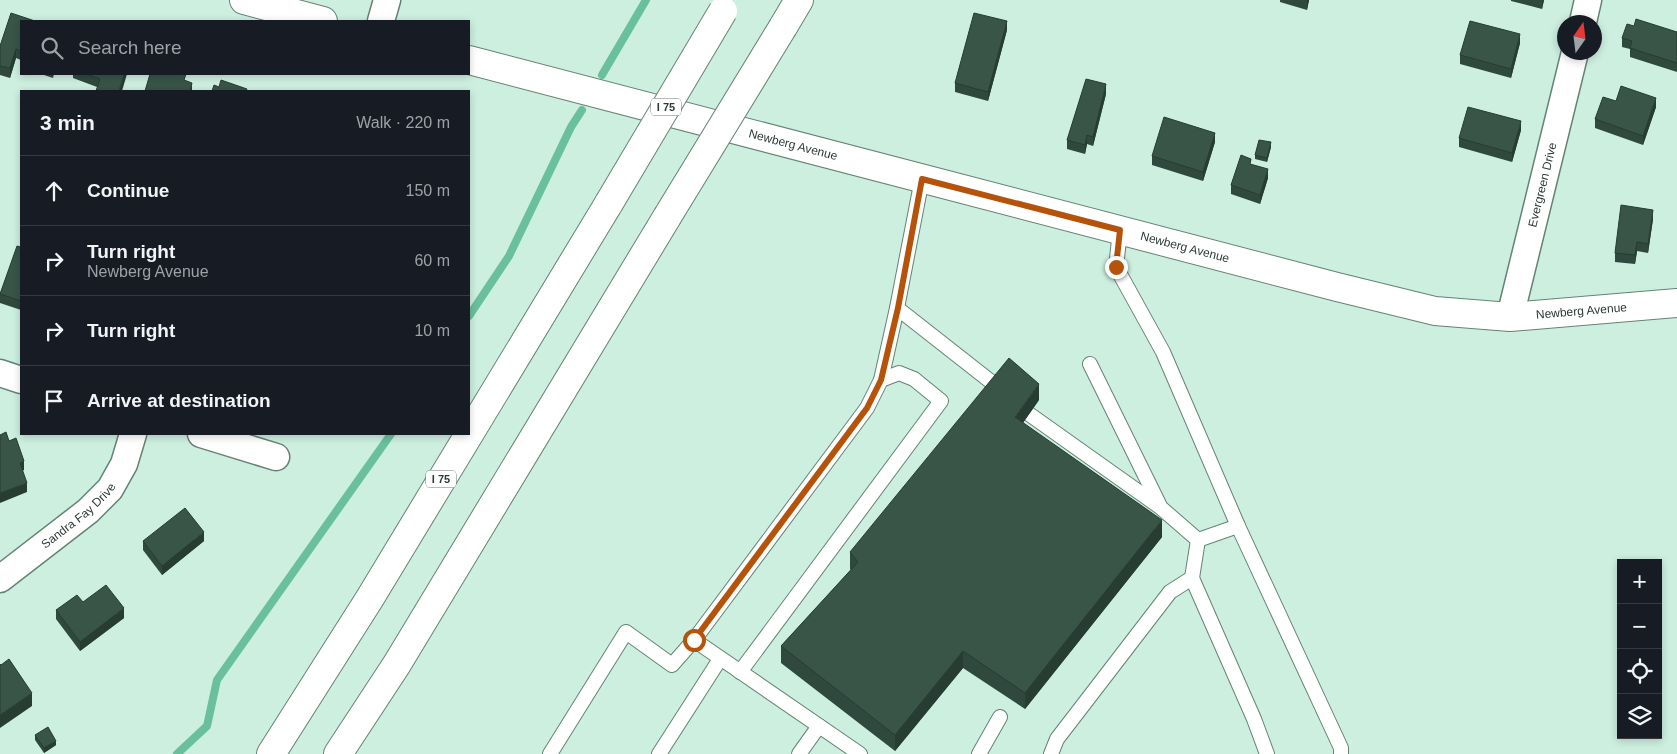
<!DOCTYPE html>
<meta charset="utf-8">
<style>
body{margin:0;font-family:Helvetica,sans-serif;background:#20242c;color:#f1f3f6}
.controls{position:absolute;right:15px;bottom:15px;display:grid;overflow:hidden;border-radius:0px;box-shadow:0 2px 8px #0003}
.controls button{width:45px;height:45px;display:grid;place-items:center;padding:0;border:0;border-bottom:1px solid #363941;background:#171b24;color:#f1f3f6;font:25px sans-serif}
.compass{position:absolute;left:1557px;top:15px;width:45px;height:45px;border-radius:50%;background:#171b24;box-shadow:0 2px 8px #0003;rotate:14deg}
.stop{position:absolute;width:15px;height:15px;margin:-11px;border:4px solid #b45309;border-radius:50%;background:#fff}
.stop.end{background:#b45309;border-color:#fff;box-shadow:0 1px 5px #0008}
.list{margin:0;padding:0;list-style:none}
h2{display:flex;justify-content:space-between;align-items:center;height:65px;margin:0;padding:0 20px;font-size:21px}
h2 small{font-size:16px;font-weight:400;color:#9ea1a6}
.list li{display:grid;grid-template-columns:32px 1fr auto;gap:15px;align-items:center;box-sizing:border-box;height:70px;padding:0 20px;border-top:1px solid #363941}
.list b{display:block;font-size:19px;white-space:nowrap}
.list p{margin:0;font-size:16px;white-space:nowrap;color:#9ea1a6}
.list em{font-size:16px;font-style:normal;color:#9ea1a6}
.icon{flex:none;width:28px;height:28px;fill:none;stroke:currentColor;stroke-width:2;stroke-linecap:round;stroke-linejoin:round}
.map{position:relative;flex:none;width:1677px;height:754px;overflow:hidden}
.search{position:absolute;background:#171b24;box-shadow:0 2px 8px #0003;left:20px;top:20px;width:450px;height:55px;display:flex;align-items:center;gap:12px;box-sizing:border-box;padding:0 18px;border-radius:0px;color:#9ea1a6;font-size:19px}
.panel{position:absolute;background:#171b24;box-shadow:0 2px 8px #0003;left:20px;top:90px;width:450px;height:345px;border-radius:0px}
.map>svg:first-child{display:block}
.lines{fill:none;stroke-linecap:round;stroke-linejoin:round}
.stream{stroke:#6ac09c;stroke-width:8}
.service-casing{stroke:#658375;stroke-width:16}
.minor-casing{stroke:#658375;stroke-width:29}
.tertiary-casing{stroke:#658375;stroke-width:30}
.motorway-casing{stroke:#658375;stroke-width:30}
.service{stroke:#fff;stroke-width:14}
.minor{stroke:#fff;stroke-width:26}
.tertiary{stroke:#fff;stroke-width:28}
.motorway{stroke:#fff;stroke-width:28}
.motorway-bridge-casing{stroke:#658375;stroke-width:30;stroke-linecap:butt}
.motorway-bridge{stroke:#fff;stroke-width:28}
.wall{fill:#30493e}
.shaded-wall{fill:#273c32}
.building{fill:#385548;stroke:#273c32}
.route{stroke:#b45309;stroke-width:6}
.labels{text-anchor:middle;stroke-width:5;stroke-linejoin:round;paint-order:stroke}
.shield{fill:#fff;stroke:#6c7671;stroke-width:1}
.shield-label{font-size:11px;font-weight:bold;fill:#2d3b34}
.street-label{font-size:12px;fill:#2d3b34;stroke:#fff}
</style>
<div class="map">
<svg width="1677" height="754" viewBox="0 0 1677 754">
<rect width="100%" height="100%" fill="#cdefdf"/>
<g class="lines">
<g class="stream">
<polyline points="602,75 646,0"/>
<polyline points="469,316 509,256 571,127 582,110"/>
<polyline points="177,754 207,726 217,680 391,434"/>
</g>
<g class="service-casing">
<g id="service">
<polyline points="1120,231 1116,267 1163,352 1238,526 1341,748 1341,754"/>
<polyline points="897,308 999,388"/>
<polyline points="1090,364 1159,504"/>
<polyline points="1029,414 1160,507 1198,540 1192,578 1254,719 1267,754"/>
<polyline points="1198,540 1238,526"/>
<polyline points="694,640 860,754"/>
<polyline points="740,672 941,401 914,379 899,373 881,380"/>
<polyline points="550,754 626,632 672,665 694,640 867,408 881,380 897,308 922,179"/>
<polyline points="659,754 720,659"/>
<polyline points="799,754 819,726"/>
<polyline points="979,754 1000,717"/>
<polyline points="1051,754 1057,739 1170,592 1192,578"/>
</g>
</g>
<g class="minor-casing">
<g id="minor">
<polyline points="381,21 387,0"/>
<polyline points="1583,22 1588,0"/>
<path id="s1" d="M1510,317L1575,52"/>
<polyline points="0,373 21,380"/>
<polyline points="201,434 276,457"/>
<path id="s2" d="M0,579L88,511L110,489L124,464L133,434"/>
</g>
</g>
<g class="tertiary-casing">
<g id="tertiary">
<polyline points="244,0 323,21"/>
<path id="s3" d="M469,60L1337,287L1435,311L1510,317L1677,303"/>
</g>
</g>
<g class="motorway-casing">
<g id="motorway">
<polyline points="783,27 799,0"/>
<polyline points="271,754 370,598 609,203"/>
<polyline points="338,754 397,664 667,217"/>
</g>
</g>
<use href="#service" class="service"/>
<use href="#minor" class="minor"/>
<use href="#tertiary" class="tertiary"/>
<use href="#motorway" class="motorway"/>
<g class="motorway-bridge-casing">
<g id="motorway-bridge">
<polyline points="609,203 723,11"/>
<polyline points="667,217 783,27"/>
</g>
</g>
<use href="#motorway-bridge" class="motorway-bridge"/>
</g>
<g class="wall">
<polygon points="1280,0 1309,0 1307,10 1280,2"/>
<polygon points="1511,0 1544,0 1542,9 1511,1"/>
<polygon points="21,21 21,60 16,58 10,78 0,75 0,46"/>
<polygon points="1634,26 1677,32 1677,72 1630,57 1630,49 1622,47 1622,38"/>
<polygon points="1007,30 988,101 955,92 955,83"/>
<polygon points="1520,43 1511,78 1460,64 1460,55"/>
<polygon points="41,74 54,74 53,78"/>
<polygon points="73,74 127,74 97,87 73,78"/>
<polygon points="1106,94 1093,146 1087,144 1085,154 1067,149 1067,140"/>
<polygon points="1616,101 1656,107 1643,145 1595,128 1595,119"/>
<polygon points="1521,130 1512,162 1459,147 1459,138"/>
<polygon points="1215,142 1203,181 1152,165 1152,156"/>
<polygon points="1271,147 1267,162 1255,159 1255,155"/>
<polygon points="1251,164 1268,178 1260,204 1231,194 1231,185"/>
<polygon points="1653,219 1648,253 1637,251 1635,264 1615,262 1615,253"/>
<polygon points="21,247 21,310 0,303 0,294"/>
<polygon points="1039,400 1023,423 1162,537 1025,709 963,668 895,751 781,663 781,646 851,570 850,569 850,552"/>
<polygon points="143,541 204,541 162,575 143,550"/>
<polygon points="83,602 124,618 80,651 56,619 56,610"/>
<polygon points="35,735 56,745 44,753 35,740"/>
</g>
<g class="shaded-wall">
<polygon points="1307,0 1309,0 1307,10"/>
<polygon points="1542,0 1544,0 1542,9"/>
<polygon points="1007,21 1007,30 988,101 988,92"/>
<polygon points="1520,34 1520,43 1511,78 1511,69"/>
<polygon points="16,49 16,58 10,78 10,68"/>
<polygon points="124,74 127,74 122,91 119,91"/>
<polygon points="192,83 192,91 190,91"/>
<polygon points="1106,84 1106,94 1093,146 1093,137"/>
<polygon points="1656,98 1656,107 1643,145 1643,136"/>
<polygon points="1521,121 1521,130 1512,162 1512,153"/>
<polygon points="1215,133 1215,142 1203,181 1203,172"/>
<polygon points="1087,135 1087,144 1085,154 1085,145"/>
<polygon points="1271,142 1271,147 1267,162 1267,158"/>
<polygon points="1268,169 1268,178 1260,204 1260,195"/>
<polygon points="1653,210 1653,219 1648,253 1648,244"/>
<polygon points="1637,242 1637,251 1635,264 1635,255"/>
<polygon points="1039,384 1039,400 1015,434 1015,417"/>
<polygon points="24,461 24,470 20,472 20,463"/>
<polygon points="27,483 27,492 0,503 0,493"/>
<polygon points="1162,520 1162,537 1025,709 1025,693"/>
<polygon points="204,532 204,541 162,575 162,566"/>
<polygon points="124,608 124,618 80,651 80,642"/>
<polygon points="963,651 963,668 895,751 895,735"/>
<polygon points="32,693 32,706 0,728 0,715"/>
<polygon points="56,741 56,745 44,753 44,748"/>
</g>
<g class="building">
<polygon points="11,13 35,21 21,21 21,51 16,49 10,68 0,66 0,46"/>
<polygon points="974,13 1007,21 988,92 955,83"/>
<polygon points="1636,19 1677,32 1677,63 1630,48 1632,41 1622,38 1627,24 1634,26"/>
<polygon points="1470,21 1520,34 1511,69 1460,55"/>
<polygon points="86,74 124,74 119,91 96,91 100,79"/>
<polygon points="150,74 186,74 184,80 192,83 190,91 145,91"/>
<polygon points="1086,79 1106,84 1093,137 1087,135 1085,145 1067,140"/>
<polygon points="221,80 247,89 246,91 212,91 214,85 219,87"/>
<polygon points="1621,86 1656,98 1643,136 1595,119 1603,97 1616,101"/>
<polygon points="1468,107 1521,121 1512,153 1459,138"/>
<polygon points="1164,117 1215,133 1203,172 1152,156"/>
<polygon points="1259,140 1271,142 1267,158 1255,155"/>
<polygon points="1241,155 1251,159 1250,164 1268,169 1260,195 1231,185"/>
<polygon points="1621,205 1653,210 1648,244 1637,242 1635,255 1615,253"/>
<polygon points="17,246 21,247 21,301 0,294"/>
<polygon points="1009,358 1039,384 1015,417 1162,520 1025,693 963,651 895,735 781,646 858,562 850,552"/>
<polygon points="6,432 9,441 16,438 24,461 20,463 27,483 0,493 0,435"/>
<polygon points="185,508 204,532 162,566 143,541"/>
<polygon points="106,585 124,608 80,642 56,610 77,595 83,602"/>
<polygon points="9,659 32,693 0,715 0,664 1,665"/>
<polygon points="48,727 56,741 44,748 35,735"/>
</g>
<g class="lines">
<polyline class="route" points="694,640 867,408 881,380 898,308 922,179 1120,230 1116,267"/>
</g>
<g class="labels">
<g class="shield">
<rect x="651" y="98.5" width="30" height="17" rx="4"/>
<rect x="426" y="470.5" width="30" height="17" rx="4"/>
</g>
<g class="shield-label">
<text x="666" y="111">I 75</text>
<text x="441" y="483">I 75</text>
</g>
<g class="street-label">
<text dy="4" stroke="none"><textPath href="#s3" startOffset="335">Newberg Avenue</textPath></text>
<text dy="4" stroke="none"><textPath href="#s1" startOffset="136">Evergreen Drive</textPath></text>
<text dy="4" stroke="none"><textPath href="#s3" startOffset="740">Newberg Avenue</textPath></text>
<text dy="4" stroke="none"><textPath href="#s3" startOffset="1145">Newberg Avenue</textPath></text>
<text dy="4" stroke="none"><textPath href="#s2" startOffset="101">Sandra Fay Drive</textPath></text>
</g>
</g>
</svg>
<div class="controls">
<button>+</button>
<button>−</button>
<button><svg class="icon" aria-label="locate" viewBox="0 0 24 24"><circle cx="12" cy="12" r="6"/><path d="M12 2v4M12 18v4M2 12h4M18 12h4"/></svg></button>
<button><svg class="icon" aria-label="layers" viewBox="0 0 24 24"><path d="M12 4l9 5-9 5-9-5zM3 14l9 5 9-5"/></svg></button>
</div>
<svg class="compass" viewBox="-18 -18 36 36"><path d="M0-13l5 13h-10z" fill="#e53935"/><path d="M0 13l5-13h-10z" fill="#9ea1a6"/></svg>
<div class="stop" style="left:694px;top:640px"></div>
<div class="stop end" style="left:1116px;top:267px"></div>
<div class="search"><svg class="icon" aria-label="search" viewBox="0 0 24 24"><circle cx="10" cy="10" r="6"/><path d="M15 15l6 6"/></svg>Search here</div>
<section class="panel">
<h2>3 min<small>Walk · 220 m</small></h2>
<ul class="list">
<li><svg class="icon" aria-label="ahead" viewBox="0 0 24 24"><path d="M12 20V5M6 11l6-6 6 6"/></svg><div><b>Continue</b></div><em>150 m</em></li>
<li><svg class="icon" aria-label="right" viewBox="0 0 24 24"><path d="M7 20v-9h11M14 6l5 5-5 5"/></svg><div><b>Turn right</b><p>Newberg Avenue</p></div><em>60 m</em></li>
<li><svg class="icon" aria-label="right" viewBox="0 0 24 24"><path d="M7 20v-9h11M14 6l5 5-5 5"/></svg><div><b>Turn right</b></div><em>10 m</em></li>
<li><svg class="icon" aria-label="arrive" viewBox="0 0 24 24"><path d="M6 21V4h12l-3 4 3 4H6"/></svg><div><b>Arrive at destination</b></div></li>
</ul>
</section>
</div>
